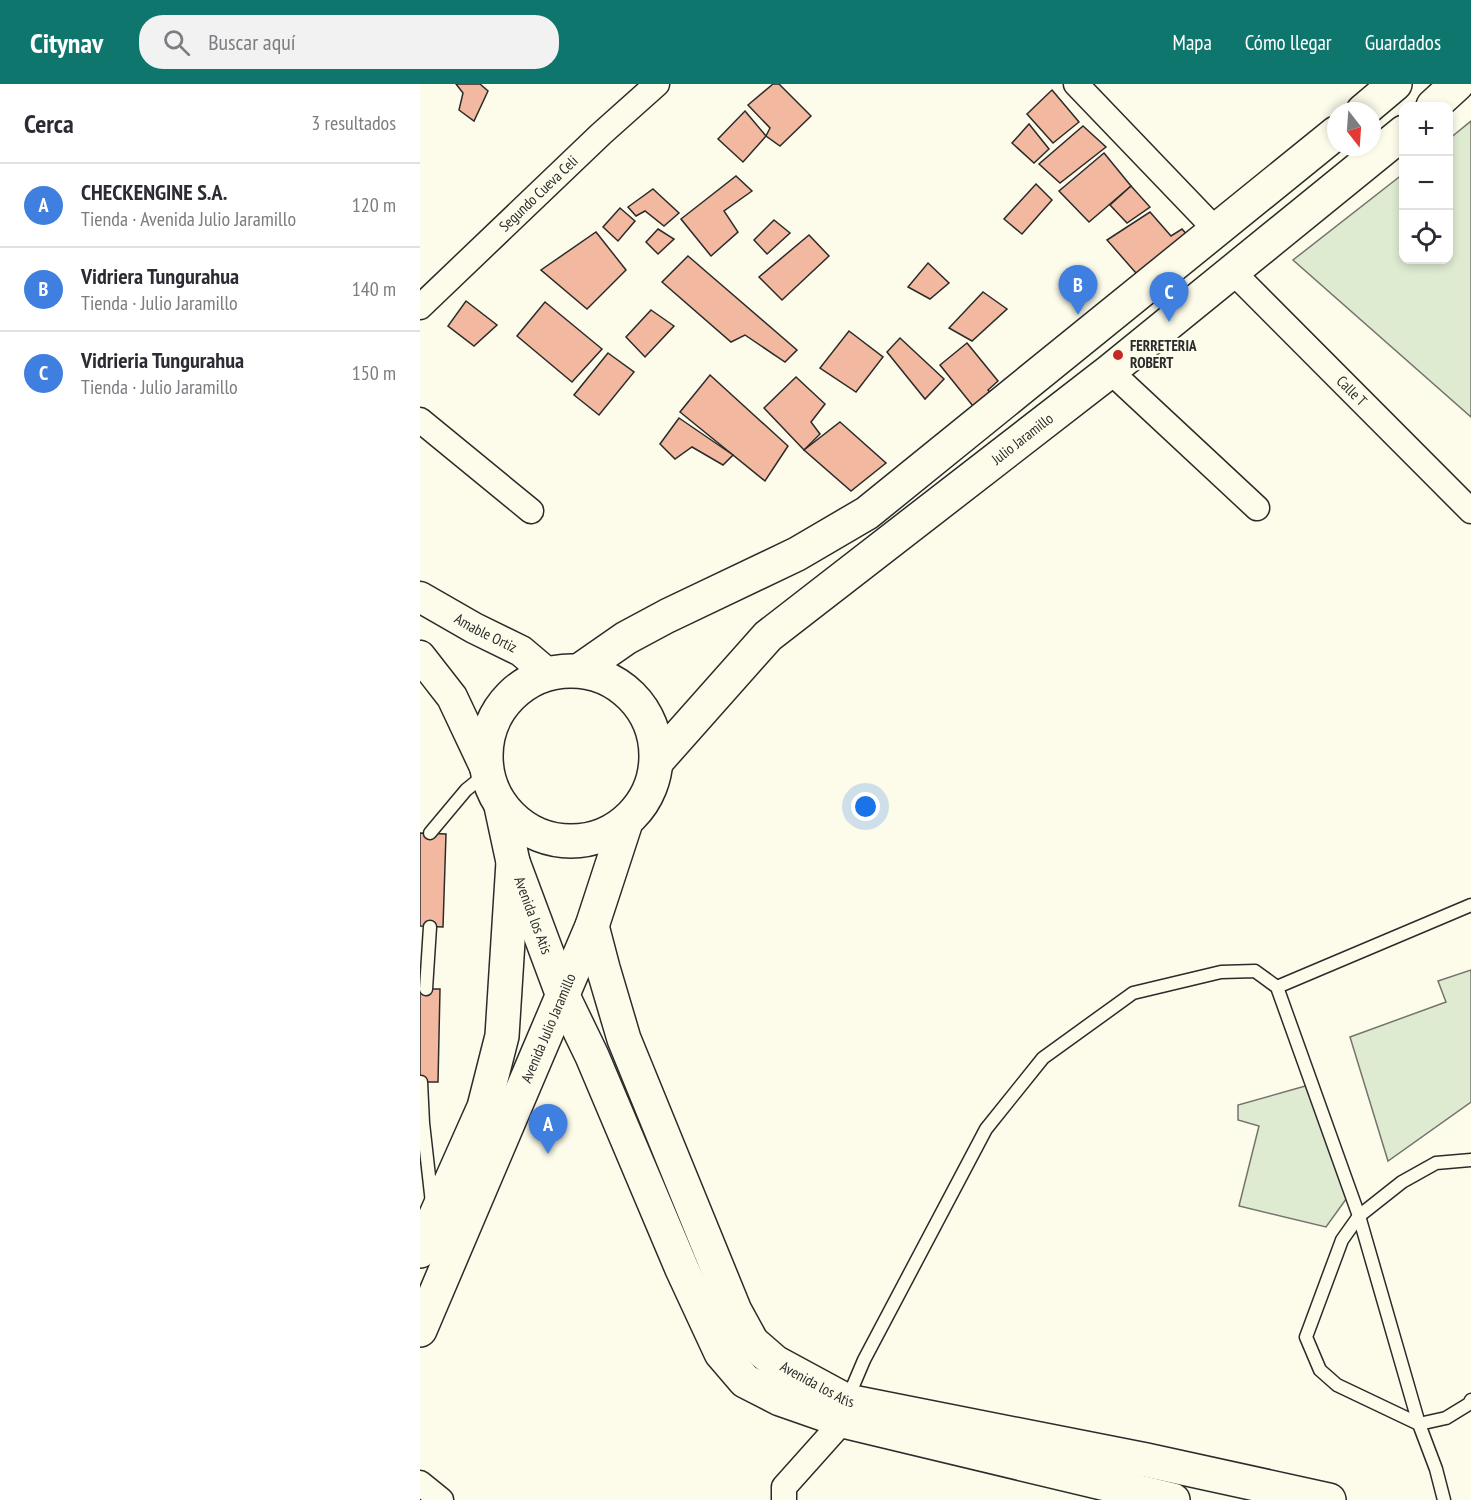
<!DOCTYPE html>
<html lang="es">
<meta charset="utf-8">
<style>
body{margin:0;font-family:"PT Sans Narrow",sans-serif;background:#f2f2f3;color:#2b2b33}
.controls{position:absolute;right:18px;top:18px;display:grid;overflow:hidden;border-radius:12px;box-shadow:0 3px 9px #0003}
.controls button{width:54px;height:54px;display:grid;place-items:center;padding:0;border:0;border-bottom:2px solid #e1e1e2;background:#fff;color:#2b2b33;font:30px sans-serif}
.compass{position:absolute;left:907px;top:18px;width:54px;height:54px;border-radius:50%;background:#fff;box-shadow:0 3px 9px #0003;rotate:163deg}
.you{position:absolute;left:446px;top:723px;width:21px;height:21px;margin:-15px;border:4px solid #fff;border-radius:50%;background:#1a73e8;box-shadow:0 0 0 9px #1a73e833}
.badge{display:grid;place-items:center;width:39px;height:39px;border-radius:50%;background:#0f766e;color:#fff;font-size:20px;font-weight:700}
.pin{position:absolute;translate:-50% -50px;filter:drop-shadow(0 2px 3px #0008)}
.pin::after{content:'';position:absolute;top:32px;width:21px;height:18px;background:inherit;clip-path:polygon(0 0,100% 0,50% 100%)}
.list{margin:0;padding:0;list-style:none}
h2{display:flex;justify-content:space-between;align-items:center;height:78px;margin:0;padding:0 24px;font-size:26px}
h2 small{font-size:20px;font-weight:400;color:#7c7c81}
.list li{display:grid;grid-template-columns:39px 1fr auto;gap:18px;align-items:center;box-sizing:border-box;height:84px;padding:0 24px;border-top:2px solid #e1e1e2}
.list b{display:block;font-size:22px;white-space:nowrap}
.list p{margin:0;font-size:20px;white-space:nowrap;color:#7c7c81}
.list em{font-size:20px;font-style:normal;color:#7c7c81}
.icon{flex:none;width:33px;height:33px;fill:none;stroke:currentColor;stroke-width:2;stroke-linecap:round;stroke-linejoin:round}
.map{position:relative;flex:none;width:1051px;height:1416px;overflow:hidden}
header{display:flex;align-items:center;gap:36px;box-sizing:border-box;height:84px;padding:0 30px;background:#0f766e;color:#fff}
header strong{font-size:28px}
nav{display:flex;gap:33px;margin-inline-start:auto;font-size:21px}
.search{width:420px;height:54px;background:#f2f2f3;display:flex;align-items:center;gap:15px;box-sizing:border-box;padding:0 21px;border-radius:24px;color:#7c7c81;font-size:22px}
main{display:flex}
aside{flex:1;background:#fff}
.map>svg:first-child{display:block}
.green{fill:#deebd1;stroke:#74746e;stroke-width:1.5}
.building{fill:#f2b8a0;stroke:#2b2b2b;stroke-width:1.5}
.lines{fill:none;stroke-linecap:round;stroke-linejoin:round}
.service-casing{stroke:#2b2b2b;stroke-width:15}
.minor-casing{stroke:#2b2b2b;stroke-width:27}
.tertiary-casing{stroke:#2b2b2b;stroke-width:33}
.secondary-casing{stroke:#2b2b2b;stroke-width:36}
.primary-casing{stroke:#2b2b2b;stroke-width:36}
.service{stroke:#fdfbea;stroke-width:12}
.minor{stroke:#fdfbea;stroke-width:24}
.tertiary{stroke:#fdfbea;stroke-width:30}
.secondary{stroke:#fdfbea;stroke-width:33}
.primary{stroke:#fdfbea;stroke-width:33}
.poi-dot{fill:#c62828;stroke:#fdfbea;stroke-width:2}
.labels{text-anchor:middle;stroke-width:4.5;stroke-linejoin:round;paint-order:stroke}
.street-label{font-size:15px;fill:#2b2b2b;stroke:#fdfbea}
.poi-label{font-size:15px;font-weight:bold;fill:#2b2b2b;stroke:#fdfbea;text-anchor:start}
</style>
<header>
<strong>Citynav</strong>
<div class="search"><svg class="icon" aria-label="search" viewBox="0 0 24 24"><circle cx="10" cy="10" r="6"/><path d="M15 15l6 6"/></svg>Buscar aquí</div>
<nav><a>Mapa</a><a>Cómo llegar</a><a>Guardados</a></nav>
</header>
<main>
<aside>
<h2>Cerca<small>3 resultados</small></h2>
<ul class="list">
<li><span class="badge" style="background:#3f7fe0">A</span><div><b>CHECKENGINE S.A.</b><p>Tienda · Avenida Julio Jaramillo</p></div><em>120 m</em></li>
<li><span class="badge" style="background:#3f7fe0">B</span><div><b>Vidriera Tungurahua</b><p>Tienda · Julio Jaramillo</p></div><em>140 m</em></li>
<li><span class="badge" style="background:#3f7fe0">C</span><div><b>Vidrieria Tungurahua</b><p>Tienda · Julio Jaramillo</p></div><em>150 m</em></li>
</ul>
</aside>
<div class="map">
<svg width="1051" height="1416" viewBox="0 0 1051 1416">
<rect width="100%" height="100%" fill="#fdfbea"/>
<g class="green">
<polygon points="1051,37 1051,333 873,176 983,90 984,176 1028,176 1029,55"/>
<polygon points="1051,886 1051,1018 968,1077 930,953 1026,918 1018,897"/>
<polygon points="896,999 929,1111 906,1143 819,1122 839,1042 818,1036 818,1021"/>
</g>
<g class="building">
<polygon points="36,0 60,0 68,7 54,37 39,26 43,9"/>
<polygon points="353,0 359,0 391,32 360,62 346,52 350,44 328,21"/>
<polygon points="632,6 659,38 633,59 607,30"/>
<polygon points="325,27 346,52 323,78 298,55"/>
<polygon points="609,40 629,65 614,79 592,59"/>
<polygon points="663,42 686,63 640,99 619,80"/>
<polygon points="684,69 711,102 669,138 639,107"/>
<polygon points="316,92 332,107 304,127 318,148 291,172 261,135"/>
<polygon points="616,100 632,116 602,150 584,135"/>
<polygon points="711,102 730,123 707,139 690,121"/>
<polygon points="233,105 259,129 244,142 225,127 216,132 208,123"/>
<polygon points="200,124 215,137 198,157 183,143"/>
<polygon points="730,128 751,152 762,145 774,159 723,197 687,156"/>
<polygon points="354,136 370,149 347,170 334,156"/>
<polygon points="238,145 254,155 238,170 226,158"/>
<polygon points="176,148 206,186 167,225 121,186"/>
<polygon points="389,151 409,172 362,216 339,193"/>
<polygon points="268,172 377,266 365,278 325,251 311,258 242,198"/>
<polygon points="508,179 529,199 510,215 488,203"/>
<polygon points="563,208 587,225 552,257 529,244"/>
<polygon points="46,217 77,241 54,262 28,242"/>
<polygon points="125,218 182,265 152,298 97,252"/>
<polygon points="231,226 254,242 225,273 206,253"/>
<polygon points="429,247 463,273 436,308 400,284"/>
<polygon points="480,254 524,295 505,315 467,268"/>
<polygon points="547,259 578,297 568,306 577,317 561,332 520,281"/>
<polygon points="188,269 214,288 179,331 154,311"/>
<polygon points="290,291 368,362 345,397 260,328"/>
<polygon points="376,293 405,320 391,338 400,350 384,366 344,324"/>
<polygon points="259,334 313,371 303,381 272,363 255,375 240,360"/>
<polygon points="420,338 466,379 431,407 384,366"/>
<polygon points="0,749 26,750 23,843 0,842"/>
<polygon points="0,905 20,905 18,998 0,998"/>
</g>
<g class="lines">
<g class="service-casing">
<g id="service">
<polyline points="10,749 46,706 67,689"/>
<polyline points="857,903 1051,821"/>
<polyline points="6,905 10,843"/>
<polyline points="1,998 3,1039 12,1119"/>
<polyline points="1051,1076 1016,1079 982,1098 939,1132 922,1156 886,1253 900,1286 917,1301 999,1340 1026,1334 1049,1320 1051,1316"/>
<polyline points="427,1316 444,1276 566,1045 623,974 713,909 801,888 835,887 857,903 939,1132 999,1340 1016,1385 1024,1416"/>
</g>
</g>
<g class="minor-casing">
<g id="minor">
<polyline points="656,0 797,147"/>
<path id="s1" d="M813,188L1051,427"/>
<path id="s2" d="M0,223L181,50L237,0"/>
<polyline points="690,287 837,424"/>
<polyline points="0,336 111,427"/>
<polyline points="0,1399 21,1416"/>
<polyline points="364,1416 364,1403 423,1337"/>
</g>
</g>
<g class="tertiary-casing">
<g id="tertiary">
<path id="s3" d="M0,513L54,544L101,567L127,589"/>
<polyline points="0,572 32,613 65,683"/>
</g>
</g>
<g class="secondary-casing">
<g id="secondary">
<path id="s4" d="M93,778L143,912L172,972L262,1185L301,1269L325,1297L360,1315L423,1337L753,1416"/>
<path id="s5" d="M172,842L183,884L204,955L315,1227L332,1258L355,1278L427,1317L726,1376L909,1416"/>
</g>
</g>
<g class="primary-casing">
<g id="primary">
<polyline points="1013,22 1037,0"/>
<polyline points="943,27 975,0"/>
<polyline points="160,586 206,554 247,532 377,470 447,429 916,49"/>
<circle cx="151" cy="672" r="85"/>
<path id="s6" d="M237,677L348,552L690,287L984,48"/>
<polyline points="0,1167 64,1023 82,952 93,778 81,722"/>
<path id="s7" d="M0,1246L172,842L206,738"/>
</g>
</g>
<use href="#service" class="service"/>
<use href="#minor" class="minor"/>
<use href="#tertiary" class="tertiary"/>
<use href="#secondary" class="secondary"/>
<use href="#primary" class="primary"/>
</g>
<circle class="poi-dot" cx="698" cy="271" r="6"/>
<g class="labels">
<g class="street-label">
<text dy="5" stroke="none"><textPath href="#s2" startOffset="164">Segundo Cueva Celi</textPath></text>
<text dy="5" stroke="none"><textPath href="#s1" startOffset="168">Calle T</textPath></text>
<text dy="5" stroke="none"><textPath href="#s6" startOffset="489">Julio Jaramillo</textPath></text>
<text dy="5" stroke="none"><textPath href="#s3" startOffset="75">Amable Ortiz</textPath></text>
<text dy="5" stroke="none"><textPath href="#s4" startOffset="57">Avenida los Atis</textPath></text>
<text dy="5" stroke="none"><textPath href="#s7" startOffset="328">Avenida Julio Jaramillo</textPath></text>
<text dy="5" stroke="none"><textPath href="#s5" startOffset="525">Avenida los Atis</textPath></text>
</g>
<g class="poi-label">
<text x="710" y="267">FERRETERIA<tspan x="710" dy="17">ROBERT</tspan></text>
</g>
</g>
</svg>
<div class="controls">
<button>+</button>
<button>−</button>
<button><svg class="icon" aria-label="locate" viewBox="0 0 24 24"><circle cx="12" cy="12" r="6"/><path d="M12 2v4M12 18v4M2 12h4M18 12h4"/></svg></button>
</div>
<svg class="compass" viewBox="-18 -18 36 36"><path d="M0-13l5 13h-10z" fill="#e53935"/><path d="M0 13l5-13h-10z" fill="#7c7c81"/></svg>
<div class="you"></div>
<div class="pin badge" style="left:128px;top:1070px;background:#3f7fe0">A</div>
<div class="pin badge" style="left:658px;top:231px;background:#3f7fe0">B</div>
<div class="pin badge" style="left:749px;top:238px;background:#3f7fe0">C</div>
</div>
</main>
